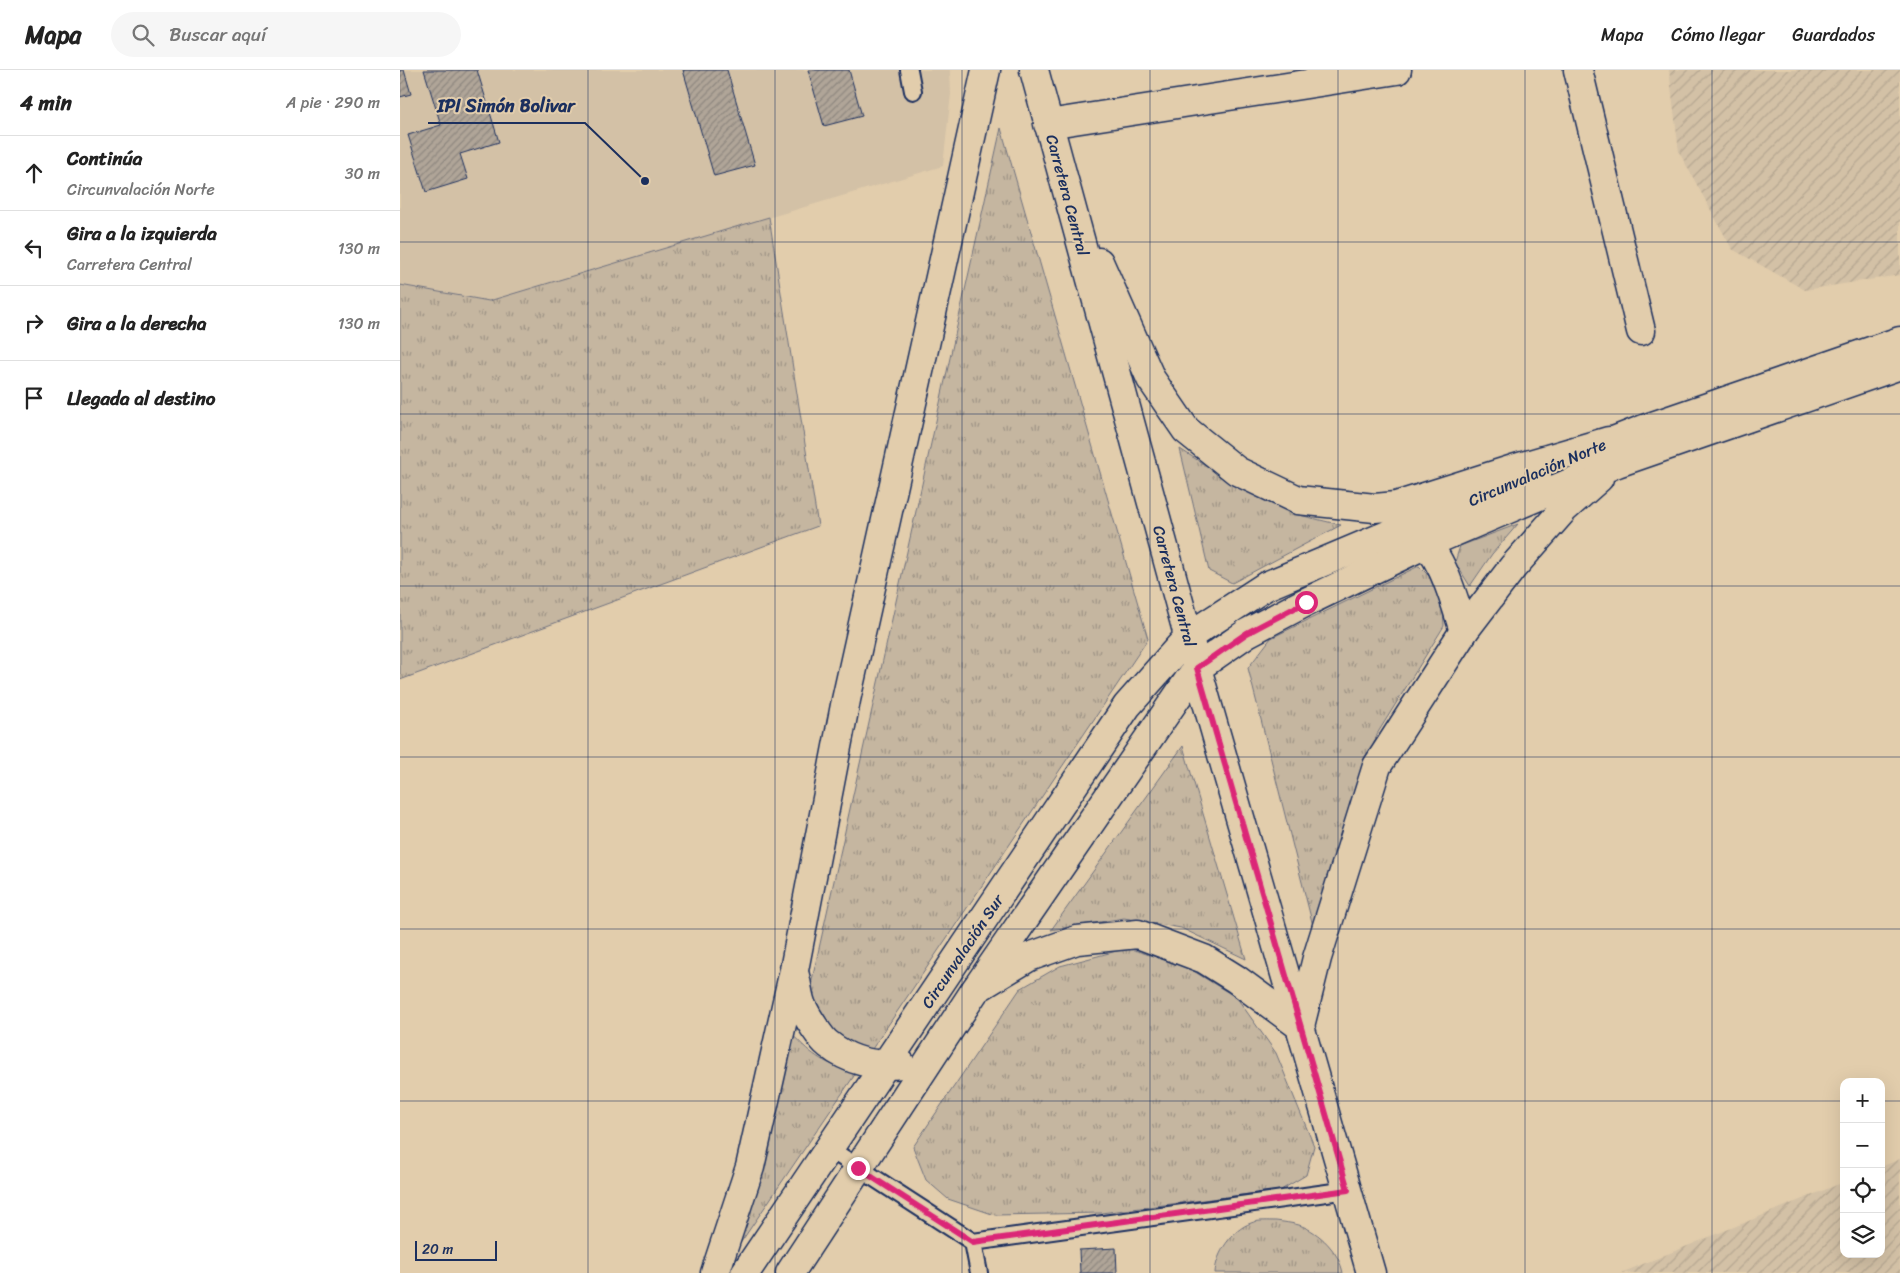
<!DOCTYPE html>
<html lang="es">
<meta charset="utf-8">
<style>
body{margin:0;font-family:Sriracha,sans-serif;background:#f6f6f6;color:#222}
.controls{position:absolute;right:15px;bottom:15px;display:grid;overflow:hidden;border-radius:10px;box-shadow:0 5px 20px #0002}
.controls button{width:45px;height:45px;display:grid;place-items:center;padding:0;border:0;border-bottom:1px solid #e0e0e0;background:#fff;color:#222;font:25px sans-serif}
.scale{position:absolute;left:15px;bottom:12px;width:82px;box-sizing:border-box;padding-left:5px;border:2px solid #1b2f5e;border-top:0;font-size:14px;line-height:18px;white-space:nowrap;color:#1b2f5e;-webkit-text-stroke:4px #e2cdac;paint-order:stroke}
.stop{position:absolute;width:15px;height:15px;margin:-11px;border:4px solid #db2777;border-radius:50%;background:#fff}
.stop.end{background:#db2777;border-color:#fff;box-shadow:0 1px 5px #0008}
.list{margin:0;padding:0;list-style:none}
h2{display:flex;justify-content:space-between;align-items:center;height:65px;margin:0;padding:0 20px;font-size:21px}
h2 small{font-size:16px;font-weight:400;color:#767676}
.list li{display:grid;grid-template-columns:32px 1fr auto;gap:15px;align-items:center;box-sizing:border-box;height:75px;padding:0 20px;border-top:1px solid #e0e0e0}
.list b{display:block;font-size:19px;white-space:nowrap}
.list p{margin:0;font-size:16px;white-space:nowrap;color:#767676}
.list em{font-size:16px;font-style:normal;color:#767676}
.icon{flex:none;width:28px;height:28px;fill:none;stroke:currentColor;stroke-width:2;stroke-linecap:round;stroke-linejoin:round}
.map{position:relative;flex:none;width:1500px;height:1203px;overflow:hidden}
header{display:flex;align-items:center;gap:30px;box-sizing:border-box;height:70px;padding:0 25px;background:#fff;border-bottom:1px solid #e0e0e0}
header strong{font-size:24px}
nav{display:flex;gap:28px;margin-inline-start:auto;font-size:18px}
.search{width:350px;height:45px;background:#f6f6f6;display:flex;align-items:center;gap:12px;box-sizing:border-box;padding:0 18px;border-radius:28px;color:#767676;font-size:19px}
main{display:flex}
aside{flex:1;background:#fff}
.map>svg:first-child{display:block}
.built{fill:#d3c1a6}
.industrial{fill:url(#industrial-furrows)}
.grass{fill:url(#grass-tufts);stroke:#70727f}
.building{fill:url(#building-hatch);stroke:#1b2f5e}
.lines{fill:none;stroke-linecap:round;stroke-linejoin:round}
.lane-casing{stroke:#1b2f5e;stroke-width:20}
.street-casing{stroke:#1b2f5e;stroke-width:31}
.secondary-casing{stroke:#1b2f5e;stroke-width:31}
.primary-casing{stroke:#1b2f5e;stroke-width:31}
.highway-casing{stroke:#1b2f5e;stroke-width:31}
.lane{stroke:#e2cdac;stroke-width:16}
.street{stroke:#e2cdac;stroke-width:28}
.secondary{stroke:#e2cdac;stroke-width:28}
.primary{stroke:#e2cdac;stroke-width:28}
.highway{stroke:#e2cdac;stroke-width:28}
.route{stroke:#db2777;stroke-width:6}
.grid{fill:none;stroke:#1b2f5e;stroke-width:1;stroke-opacity:0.55}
.labels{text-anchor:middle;stroke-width:4;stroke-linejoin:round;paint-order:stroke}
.street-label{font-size:16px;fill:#1b2f5e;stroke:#e2cdac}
.leader{fill:none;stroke:#1b2f5e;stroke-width:2}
.callout-dot{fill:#1b2f5e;stroke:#e2cdac;stroke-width:2}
.callout-label{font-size:18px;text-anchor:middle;font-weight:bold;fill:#1b2f5e;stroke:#e2cdac;stroke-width:4;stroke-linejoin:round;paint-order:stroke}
</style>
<header>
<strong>Mapa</strong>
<div class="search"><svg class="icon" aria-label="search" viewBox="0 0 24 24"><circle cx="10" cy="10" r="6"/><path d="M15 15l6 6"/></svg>Buscar aquí</div>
<nav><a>Mapa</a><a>Cómo llegar</a><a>Guardados</a></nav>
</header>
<main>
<aside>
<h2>4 min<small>A pie · 290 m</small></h2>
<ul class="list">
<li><svg class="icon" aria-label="ahead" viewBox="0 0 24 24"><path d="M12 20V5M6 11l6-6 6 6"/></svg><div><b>Continúa</b><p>Circunvalación Norte</p></div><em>30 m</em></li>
<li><svg class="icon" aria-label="left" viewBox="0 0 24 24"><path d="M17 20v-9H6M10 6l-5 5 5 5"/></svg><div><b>Gira a la izquierda</b><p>Carretera Central</p></div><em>130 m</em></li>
<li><svg class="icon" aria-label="right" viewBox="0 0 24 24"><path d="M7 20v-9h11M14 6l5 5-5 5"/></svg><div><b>Gira a la derecha</b></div><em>130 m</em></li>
<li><svg class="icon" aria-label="arrive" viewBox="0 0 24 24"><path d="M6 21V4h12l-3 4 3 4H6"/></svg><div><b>Llegada al destino</b></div></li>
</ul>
</aside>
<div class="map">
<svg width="1500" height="1203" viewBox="0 0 1500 1203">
<defs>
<pattern id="industrial-furrows" width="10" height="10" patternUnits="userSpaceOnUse" patternTransform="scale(1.25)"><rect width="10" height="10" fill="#d3c1a6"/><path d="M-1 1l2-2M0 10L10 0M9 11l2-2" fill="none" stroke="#b5a691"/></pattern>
<pattern id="grass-tufts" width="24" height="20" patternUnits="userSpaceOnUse" patternTransform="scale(1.25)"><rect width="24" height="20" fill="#c5b6a0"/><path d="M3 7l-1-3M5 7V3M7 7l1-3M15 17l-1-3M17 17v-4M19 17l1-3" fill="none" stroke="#9f9486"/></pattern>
<pattern id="building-hatch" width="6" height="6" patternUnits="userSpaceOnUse" patternTransform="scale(1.25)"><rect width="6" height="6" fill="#b0a598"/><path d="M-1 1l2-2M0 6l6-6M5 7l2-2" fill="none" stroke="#8e877f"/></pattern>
</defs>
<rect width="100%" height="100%" fill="#e2cdac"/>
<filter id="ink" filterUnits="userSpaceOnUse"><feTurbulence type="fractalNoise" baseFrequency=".02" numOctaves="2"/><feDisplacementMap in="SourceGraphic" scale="10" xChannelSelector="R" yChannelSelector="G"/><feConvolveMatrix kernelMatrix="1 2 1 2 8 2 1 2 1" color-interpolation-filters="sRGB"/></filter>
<g filter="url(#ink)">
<polygon class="built" points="0,0 550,0 551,24 543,96 89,231 0,215"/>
<g class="industrial">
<polygon points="1269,0 1500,0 1500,205 1405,220 1332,179 1279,82"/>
<polygon points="1500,1089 1500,1203 1221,1203 1444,1112 1444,1184 1481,1184 1481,1097"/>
</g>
<g class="grass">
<polygon points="601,58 748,569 470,982 443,972 414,941 410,919"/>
<polygon points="369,147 418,456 0,610 0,215 89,231"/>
<polygon points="780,379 846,421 891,443 941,455 832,513 809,501"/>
<polygon points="1118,454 1092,484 1070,516 1055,492 1060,476"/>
<polygon points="1019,496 1037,514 1043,538 1044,556 977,664 913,856 848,598 871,568"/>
<polygon points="783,676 846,889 781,858 724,848 651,860"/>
<polygon points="728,878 787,897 837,928 876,983 914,1076 906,1105 881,1120 701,1143 595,1145 548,1129 526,1110 513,1077 620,919 660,896"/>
<path d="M391,963C414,988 424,993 456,1003L337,1178Z"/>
<path d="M876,1151C883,1152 892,1153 899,1155C920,1162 939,1182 943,1203H815C816,1183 832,1160 851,1153C858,1150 868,1151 876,1151Z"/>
</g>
<g class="building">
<polygon points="0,0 4,0 11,24 0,27"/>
<polygon points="24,0 77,0 99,72 60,84 68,109 26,122 8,65 41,55"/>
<polygon points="283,0 327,0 355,95 314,106"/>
<polygon points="408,0 449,0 462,46 424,56"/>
<polygon points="716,1178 717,1203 680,1203 679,1180"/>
</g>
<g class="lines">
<g class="lane-casing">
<g id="lane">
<polyline points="509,0 513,21"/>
<polyline points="428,1078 573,1172 948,1120"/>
<polyline points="573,1172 579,1203"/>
</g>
</g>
<g class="street-casing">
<g id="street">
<polyline points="1178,0 1241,261"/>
<polyline points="648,54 997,0"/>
</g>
</g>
<g class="secondary-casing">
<g id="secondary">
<polyline points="1188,381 1244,359 1500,271"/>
<path d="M1014,461C1043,484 1053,527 1064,561"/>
<polyline points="789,566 866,516 1137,402"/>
<polyline points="797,598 847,563 906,532 1026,474 1094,445 1217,393 1500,295"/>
<polyline points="900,956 917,888 977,696 1064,561 1113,497 1164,439 1199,408"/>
</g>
</g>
<g class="primary-casing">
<g id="primary">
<polyline points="797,598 971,1203"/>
<polyline points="576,919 629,887 677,870 738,864 804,889 836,909 900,956"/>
</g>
</g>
<g class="highway-casing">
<g id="highway">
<polyline points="699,192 751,309 786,360 837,401 898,430 975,438 996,436 1113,399 1209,371"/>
<path d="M395,906C398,917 398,931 404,940C408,948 421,969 428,974C449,991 475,997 501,994"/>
<polyline points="315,1203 350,1097 394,900 446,630 586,0"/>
<polyline points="345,1203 727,636 789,566"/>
<polyline points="390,1203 576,919 797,598 634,0"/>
</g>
</g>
<use href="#lane" class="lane"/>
<use href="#street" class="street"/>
<use href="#secondary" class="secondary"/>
<use href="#primary" class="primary"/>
<use href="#highway" class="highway"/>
</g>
</g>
<g class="lines" filter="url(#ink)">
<polyline class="route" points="458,1098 573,1172 948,1120 797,598 847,563 906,532"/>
</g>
<path class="grid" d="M188,0V1203M375,0V1203M562,0V1203M750,0V1203M938,0V1203M1125,0V1203M1312,0V1203M0,172H1500M0,344H1500M0,516H1500M0,687H1500M0,859H1500M0,1031H1444M1481,1031H1500"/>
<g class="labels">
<g class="street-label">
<text transform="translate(668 125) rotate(75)" y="6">Carretera Central</text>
<text transform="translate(1137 402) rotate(-23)" y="6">Circunvalación Norte</text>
<text transform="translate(775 516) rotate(75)" y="6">Carretera Central</text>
<text transform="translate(562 881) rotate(-56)" y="6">Circunvalación Sur</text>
</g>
</g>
<path class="leader" d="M245 111L185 53H28"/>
<circle class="callout-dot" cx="245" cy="111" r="5"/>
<g class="callout-label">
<text x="106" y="42">IPI Simón Bolivar</text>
</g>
</svg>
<div class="controls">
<button>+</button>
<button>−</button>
<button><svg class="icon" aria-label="locate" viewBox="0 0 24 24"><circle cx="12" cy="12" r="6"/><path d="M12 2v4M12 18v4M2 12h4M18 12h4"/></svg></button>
<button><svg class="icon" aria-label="layers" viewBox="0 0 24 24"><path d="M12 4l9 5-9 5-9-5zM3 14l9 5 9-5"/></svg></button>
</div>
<div class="scale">20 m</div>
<div class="stop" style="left:906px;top:532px"></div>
<div class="stop end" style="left:458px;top:1098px"></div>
</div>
</main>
